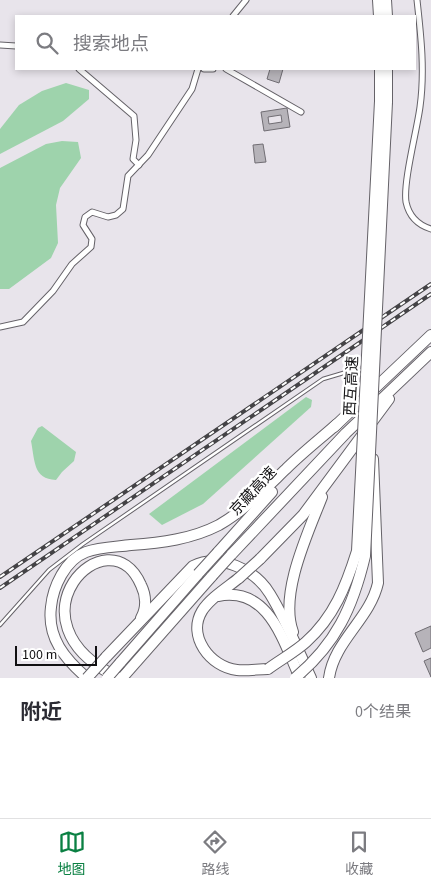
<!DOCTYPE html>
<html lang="zh">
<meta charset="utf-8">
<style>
body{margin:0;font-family:"Source Sans 3","Noto Sans SC",sans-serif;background:#f7f7f7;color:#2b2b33}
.scale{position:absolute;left:15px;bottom:12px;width:82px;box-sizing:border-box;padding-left:5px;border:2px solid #111012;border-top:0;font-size:14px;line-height:18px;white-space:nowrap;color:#111012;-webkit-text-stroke:4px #fff;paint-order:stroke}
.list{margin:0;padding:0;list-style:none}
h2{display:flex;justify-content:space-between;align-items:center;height:65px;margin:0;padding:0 20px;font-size:21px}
h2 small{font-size:16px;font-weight:400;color:#7c7c81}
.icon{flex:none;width:28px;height:28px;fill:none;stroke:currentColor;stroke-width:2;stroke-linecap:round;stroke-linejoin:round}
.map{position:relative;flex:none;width:431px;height:678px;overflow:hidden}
.search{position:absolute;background:#fff;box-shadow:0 2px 8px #0003;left:15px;right:15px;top:15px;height:55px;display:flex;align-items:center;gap:12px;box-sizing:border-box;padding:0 18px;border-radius:0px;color:#7c7c81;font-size:19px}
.sheet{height:140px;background:#fff}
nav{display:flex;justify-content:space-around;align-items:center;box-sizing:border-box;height:70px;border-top:1px solid #e1e1e2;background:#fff;font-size:14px;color:#7c7c81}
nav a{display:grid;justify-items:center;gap:2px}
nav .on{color:#0b8043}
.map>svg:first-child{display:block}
.green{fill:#9ed3ac}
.building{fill:#b6b3b9;stroke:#706d73;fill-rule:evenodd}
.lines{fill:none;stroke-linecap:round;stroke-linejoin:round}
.lane-casing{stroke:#656268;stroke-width:4.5}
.street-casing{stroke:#656268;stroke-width:7}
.highway-casing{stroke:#656268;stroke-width:12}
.lane{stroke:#fff;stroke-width:2.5}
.street{stroke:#fff;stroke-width:5}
.highway{stroke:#fff;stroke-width:10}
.rail-casing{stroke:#444346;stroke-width:4}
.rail{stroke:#fff;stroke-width:2;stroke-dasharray:5.5;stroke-linecap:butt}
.highway-bridge-casing{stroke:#656268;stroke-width:12;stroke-linecap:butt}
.highway-bridge{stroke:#fff;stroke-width:10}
.labels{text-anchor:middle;stroke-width:5;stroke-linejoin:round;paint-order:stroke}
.street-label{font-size:15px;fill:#111012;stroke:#fff}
</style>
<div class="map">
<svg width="431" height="678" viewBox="0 0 431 678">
<rect width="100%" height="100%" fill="#e8e4eb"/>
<g class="green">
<polygon points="66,83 89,90 89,99 63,121 0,154 0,129 19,105 42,91"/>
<polygon points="62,141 78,142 81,158 60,188 56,205 58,243 51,258 9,289 0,289 0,168 46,144"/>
<polygon points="306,397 312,400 311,407 203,504 162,525 149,514"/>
<path d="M42,426L76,452L74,461L62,472L56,480C33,479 35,461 31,441L38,428Z"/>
</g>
<g class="building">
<polygon points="270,69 283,69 279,83 267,79"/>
<path d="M287,108L290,127L264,131L261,112ZM281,115L282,122L269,124L268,117Z"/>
<polygon points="263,144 266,162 255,163 253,145"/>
<polygon points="431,626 431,648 423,652 415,633"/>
<polygon points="431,658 431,677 424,661"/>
</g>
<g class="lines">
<g class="lane-casing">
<polyline id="lane" points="0,625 49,570 83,544 323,379 350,371"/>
</g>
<g class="street-casing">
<g id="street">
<path d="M417,0C421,36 425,71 420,107C417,130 403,182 406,202C409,216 418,225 431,229"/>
<polyline points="233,16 246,0"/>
<polyline points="0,45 16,46"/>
<polyline points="79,69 134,116 136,140 133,159 139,165"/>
<polyline points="204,69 213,69"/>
<polyline points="226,69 301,112"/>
<polyline points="0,327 23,322 53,291 72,264 91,247 92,239 83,225 85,217 92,212 108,217 116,215 123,209 128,176 148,155 192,89 198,69"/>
</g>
</g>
<g class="highway-casing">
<g id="highway">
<polyline points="378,0 379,16"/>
<polyline points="386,0 387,16"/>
<polyline points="380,69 380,101"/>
<polyline points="387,69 387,102"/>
<polyline points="334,427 431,335"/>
<polyline points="218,552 272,492"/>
<polyline points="231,555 346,433 431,352"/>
<polyline points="260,559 303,515 389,399"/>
<path d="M239,578C228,587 210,598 202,611C187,636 210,667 237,670C247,671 258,669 268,669"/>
<path d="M218,596C269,586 283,641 300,678"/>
<path d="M293,632C279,594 308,533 322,497"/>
<path d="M106,657L193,566C219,553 255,569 270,594C286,620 298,650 311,678"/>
<polyline points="120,663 198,574"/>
<path d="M87,678C65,659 47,638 51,607C53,587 65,560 86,552C100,547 116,547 131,545C161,543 192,539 219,525C245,510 265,489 286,469C302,453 320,439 337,424"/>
<path d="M119,678C0,621 109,511 141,585C146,595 147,608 141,618"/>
<polyline points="122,678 212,576"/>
<path d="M329,678C334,641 370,619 378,583L373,459"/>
</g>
</g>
<use href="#lane" class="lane"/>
<use href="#street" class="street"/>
<use href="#highway" class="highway"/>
<g class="rail-casing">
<g id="rail">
<polyline points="0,577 431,284"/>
<polyline points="0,588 431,294"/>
</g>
</g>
<use href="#rail" class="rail"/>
<g class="highway-bridge-casing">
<g id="highway-bridge">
<polyline points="198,574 218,552"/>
<polyline points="212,576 231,555"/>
<polyline points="239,578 260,559"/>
<path d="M268,669C280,660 295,652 306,642C334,617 346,586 357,551L380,101"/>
<polyline points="87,678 106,657"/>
<polyline points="107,678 120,663"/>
<path d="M295,678C336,644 353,607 365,556L387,102"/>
</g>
</g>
<use href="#highway-bridge" class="highway-bridge"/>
</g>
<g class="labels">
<g class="street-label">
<text transform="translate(351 386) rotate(-87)" y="5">西互高速</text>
<text transform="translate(253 491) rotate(-47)" y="5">京藏高速</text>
</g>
</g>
</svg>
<div class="scale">100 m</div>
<div class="search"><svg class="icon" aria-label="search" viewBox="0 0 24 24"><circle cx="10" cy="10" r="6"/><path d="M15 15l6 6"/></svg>搜索地点</div>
</div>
<section class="sheet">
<h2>附近<small>0个结果</small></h2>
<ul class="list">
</ul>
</section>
<nav>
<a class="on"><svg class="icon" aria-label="map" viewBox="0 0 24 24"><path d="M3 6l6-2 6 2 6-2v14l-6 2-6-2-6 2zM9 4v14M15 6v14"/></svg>地图</a>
<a><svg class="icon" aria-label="directions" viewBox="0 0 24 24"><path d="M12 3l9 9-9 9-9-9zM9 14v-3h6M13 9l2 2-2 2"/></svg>路线</a>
<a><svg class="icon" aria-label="saved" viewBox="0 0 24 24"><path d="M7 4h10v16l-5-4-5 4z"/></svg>收藏</a>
</nav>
